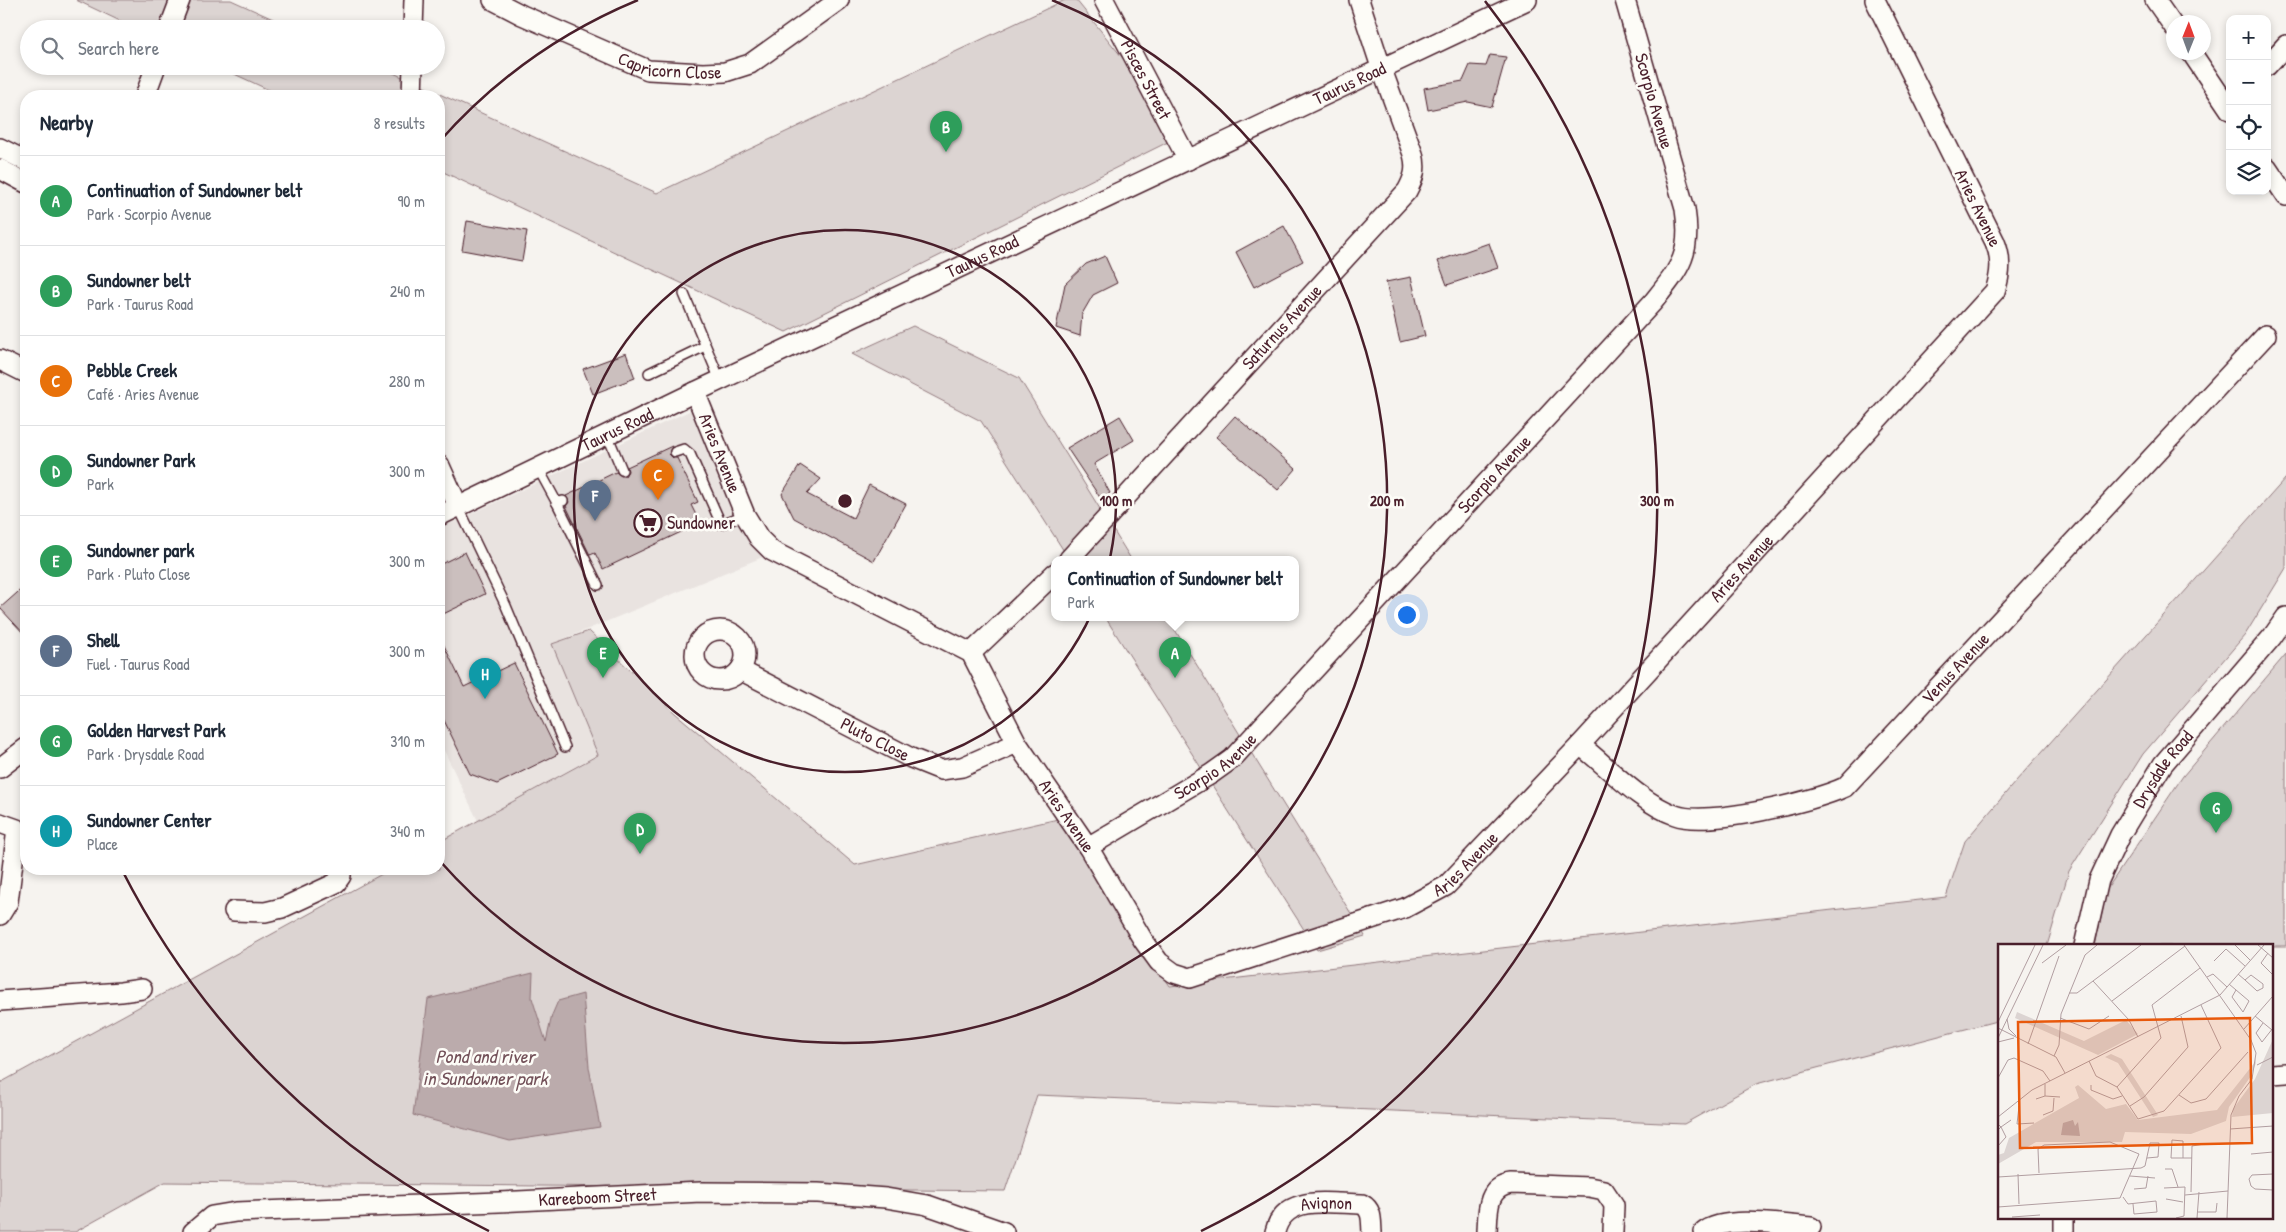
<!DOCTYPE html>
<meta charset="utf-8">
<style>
body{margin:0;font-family:"Patrick Hand",sans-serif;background:#f2f2f3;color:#1f2937}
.controls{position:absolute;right:15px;top:15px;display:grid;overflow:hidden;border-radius:10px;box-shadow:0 2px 8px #0003}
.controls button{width:45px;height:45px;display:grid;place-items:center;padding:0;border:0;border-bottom:1px solid #e0e1e3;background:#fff;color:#1f2937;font:25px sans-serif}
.compass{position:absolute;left:2166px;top:15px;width:45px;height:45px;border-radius:50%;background:#fff;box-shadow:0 2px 8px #0003;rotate:1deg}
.you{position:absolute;left:1406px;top:614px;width:18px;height:18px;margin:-12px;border:4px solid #fff;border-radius:50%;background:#1a73e8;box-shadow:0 0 0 8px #1a73e833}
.badge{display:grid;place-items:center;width:32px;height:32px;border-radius:50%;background:#0f766e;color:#fff;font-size:16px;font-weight:700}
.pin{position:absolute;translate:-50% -41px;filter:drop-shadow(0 1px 2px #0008)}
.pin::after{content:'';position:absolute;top:26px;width:18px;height:15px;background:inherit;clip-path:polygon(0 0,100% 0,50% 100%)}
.popup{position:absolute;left:1051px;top:556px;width:248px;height:65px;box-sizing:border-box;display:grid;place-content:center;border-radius:10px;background:#fff;filter:drop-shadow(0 1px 4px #0005);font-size:16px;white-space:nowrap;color:#747a83}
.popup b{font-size:19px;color:#1f2937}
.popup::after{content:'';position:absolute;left:50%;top:100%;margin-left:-10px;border:10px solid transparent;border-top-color:#fff}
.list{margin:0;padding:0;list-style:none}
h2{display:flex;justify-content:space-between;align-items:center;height:65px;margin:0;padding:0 20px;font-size:21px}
h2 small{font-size:16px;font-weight:400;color:#747a83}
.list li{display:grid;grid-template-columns:32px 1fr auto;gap:15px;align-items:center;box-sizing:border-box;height:90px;padding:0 20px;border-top:1px solid #e0e1e3}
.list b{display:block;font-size:19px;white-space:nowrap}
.list p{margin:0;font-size:16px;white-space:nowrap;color:#747a83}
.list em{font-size:16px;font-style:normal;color:#747a83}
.icon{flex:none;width:28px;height:28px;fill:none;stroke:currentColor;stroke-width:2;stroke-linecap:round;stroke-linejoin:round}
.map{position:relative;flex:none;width:2286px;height:1232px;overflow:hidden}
.search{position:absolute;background:#fff;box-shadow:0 2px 8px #0003;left:20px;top:20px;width:425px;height:55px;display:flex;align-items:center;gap:12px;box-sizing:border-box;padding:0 18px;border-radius:28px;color:#747a83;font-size:19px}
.panel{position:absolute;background:#fff;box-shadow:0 2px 8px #0003;left:20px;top:90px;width:425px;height:785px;border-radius:20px}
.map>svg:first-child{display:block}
.built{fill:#e9e3e0}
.green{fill:#dcd4d2;stroke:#937a7e}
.water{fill:#bbabac;stroke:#8e7378}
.building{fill:#cbbfbe;stroke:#4a1f2b}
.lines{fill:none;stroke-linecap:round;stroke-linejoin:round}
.service-casing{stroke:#4a1f2b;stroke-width:12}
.minor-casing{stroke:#4a1f2b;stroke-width:22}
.service{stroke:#fdfcf7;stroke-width:9}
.minor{stroke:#fdfcf7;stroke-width:19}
.ring{fill:none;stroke:#4a1f2b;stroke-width:2.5}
.labels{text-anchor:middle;stroke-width:5;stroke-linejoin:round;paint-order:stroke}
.street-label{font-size:18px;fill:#4a1f2b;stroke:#fdfcf7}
.poi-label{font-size:18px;fill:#4a1f2b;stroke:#fdfcf7;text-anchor:start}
.water-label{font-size:19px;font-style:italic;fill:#725058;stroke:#fdfcf7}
.inset-road{fill:none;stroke:#b19ea1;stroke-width:1}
.view{fill:#e8590c;fill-opacity:0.15;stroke:#e8590c;stroke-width:2.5}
.inset-edge{fill:none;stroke:#4a1f2b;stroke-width:2.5}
.centre{fill:#4a1f2b;stroke:#fdfcf7;stroke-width:2.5}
.ring-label{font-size:15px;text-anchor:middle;font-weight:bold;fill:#4a1f2b;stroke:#fdfcf7;stroke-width:5;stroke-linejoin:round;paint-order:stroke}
</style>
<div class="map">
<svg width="2286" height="1232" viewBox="0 0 2286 1232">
<rect width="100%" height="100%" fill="#f6f3ef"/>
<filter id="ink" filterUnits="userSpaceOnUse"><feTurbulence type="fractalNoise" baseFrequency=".02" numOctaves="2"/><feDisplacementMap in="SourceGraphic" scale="10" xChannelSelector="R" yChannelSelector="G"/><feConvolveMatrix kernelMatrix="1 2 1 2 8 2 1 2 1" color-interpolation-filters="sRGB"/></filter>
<g filter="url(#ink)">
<polygon class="built" points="704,404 770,554 552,644 598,754 478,821 439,740 439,529"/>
<g class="green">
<polygon points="76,0 231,0 295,29 137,29"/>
<polygon points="1065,0 1076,0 1184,134 786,332 439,170 439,96 282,96 217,66 378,66 657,193"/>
<polygon points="913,326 1019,378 1131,559 1069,559 981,421 852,354"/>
<polygon points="2286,478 2286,568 2245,635 2143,754 2069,871 2047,946 2000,946 2000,1020 1756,1084 1684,1124 1037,1095 1005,1191 165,1182 75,1232 0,1232 0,1083 391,869 439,869 439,842 598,755 552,644 589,631 675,713 855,865 1058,819 1170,986 1946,897 1965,841 2016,781"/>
<polygon points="1105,617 1167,617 1365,936 1317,950"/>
<polygon points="2286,654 2286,946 2095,946 2107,889 2183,776"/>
</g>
<polygon class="water" points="533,973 532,998 546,1042 552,1015 558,1001 583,994 589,1067 600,1127 510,1141 413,1115 428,999"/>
<g class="building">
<polygon points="1490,55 1506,57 1492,107 1468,102 1428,110 1424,88 1463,81 1470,65 1486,66"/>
<polygon points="467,221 527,231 522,261 462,250"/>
<polygon points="1284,226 1303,261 1254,287 1236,252"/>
<polygon points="1489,243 1498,268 1447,285 1438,261"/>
<polygon points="1105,256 1117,283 1093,295 1082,314 1080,336 1056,328 1065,284 1086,264"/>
<polygon points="1411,277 1425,336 1400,342 1386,282"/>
<polygon points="626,353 635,378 593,394 583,369"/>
<polygon points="1120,416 1134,440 1094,464 1110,493 1101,499 1067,448"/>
<polygon points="1235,416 1296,469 1278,490 1216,437"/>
<polygon points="672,446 669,454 673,458 677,458 698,502 691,505 700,523 603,569 595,553 590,555 566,506 569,502 566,496 616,472 621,476 625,476 628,471 627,467"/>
<polygon points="800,465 821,479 807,494 853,518 869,485 906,504 874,561 794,518 782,494"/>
<polygon points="465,552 485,594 439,616 439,565"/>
<polygon points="26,585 26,636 0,608"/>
<polygon points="439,635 464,687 514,663 558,754 497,784 470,774 439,710"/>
</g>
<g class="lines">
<g class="service-casing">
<g id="service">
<polyline points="684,294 720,380"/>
<polyline points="649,373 705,346"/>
<polyline points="607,434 622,470"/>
<polyline points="675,452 684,449 690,454 721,524 745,515"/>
<polyline points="538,468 557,503"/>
<polyline points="563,501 557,503 598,585"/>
<polyline points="458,506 506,606 565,747"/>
</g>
</g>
<g class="minor-casing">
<g id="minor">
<path id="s1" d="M493,0L522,15L648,70L703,73L725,72L750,64L839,0"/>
<path id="s2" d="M1104,0L1188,160"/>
<polyline points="2155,0 2174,27"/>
<polyline points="169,29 180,0"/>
<polyline points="413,29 414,0"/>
<polyline points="2191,52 2230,110"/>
<polyline points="2267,66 2286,45"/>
<polyline points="145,96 156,66"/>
<polyline points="412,96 413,66"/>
<polyline points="0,148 26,161"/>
<polyline points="2267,168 2286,196"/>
<polyline points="0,169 26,183"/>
<polyline points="0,360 26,373"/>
<path id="s3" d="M695,392L745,515L759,538L772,551L971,653L1017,743L1088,847L1143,940L1159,962L1174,973L1190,978L1405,908L1446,886L1580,745L1995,291C2001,274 2002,259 1995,242L1875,0"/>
<polyline points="439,464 458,506"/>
<path id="s4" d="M439,516L695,392L1527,0"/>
<path id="s5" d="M1069,559L1407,191C1414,178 1417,169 1413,154L1381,67L1359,0"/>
<circle cx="720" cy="655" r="25"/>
<polyline points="971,653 1055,573"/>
<path id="s6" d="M740,670L911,758L941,770L962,767L1017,743"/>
<path id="s7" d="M1580,745C1608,767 1641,803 1675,815C1707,827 1813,802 1845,787L2266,335"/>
<polyline points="0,768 26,748"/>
<polyline points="0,823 17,829 8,902 0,915"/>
<path id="s8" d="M1088,847L1211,774L1232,759L1653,302C1680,268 1692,255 1685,209L1625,0"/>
<polyline points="234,911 265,912 282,908 336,883 341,876 341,869"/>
<path id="s9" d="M2084,946L2099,880L2120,835L2163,764L2272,637L2286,617"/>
<polyline points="0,1001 121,992 142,989"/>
<polyline points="2272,1074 2286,1073"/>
<path id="s10" d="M193,1232L212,1216L236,1212L499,1202L701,1192L818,1193L886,1198L927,1205L1004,1232"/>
<path id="s11" d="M1275,1232C1284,1193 1331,1204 1362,1204C1373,1210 1371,1221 1372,1232"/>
<path d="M1487,1232C1488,1212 1486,1187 1511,1184L1589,1187L1604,1190L1614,1205L1613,1232"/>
<path d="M1704,1232C1724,1215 1785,1225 1811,1227"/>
<polyline points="2064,1232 2064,1218"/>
</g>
</g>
<use href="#service" class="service"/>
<use href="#minor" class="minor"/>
</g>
</g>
<g class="ring">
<circle cx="845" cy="501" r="271"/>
<path d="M439 142A542 542 0 0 1 638 0M1052 0A542 542 0 1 1 439 860"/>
<path d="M489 1231A812 812 0 0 1 122 870M1485 1A812 812 0 0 1 1201 1231"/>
</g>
<defs>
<g id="supermarket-ring" transform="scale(1.4375)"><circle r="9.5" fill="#fdfcf7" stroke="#4a1f2b" stroke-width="1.5"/><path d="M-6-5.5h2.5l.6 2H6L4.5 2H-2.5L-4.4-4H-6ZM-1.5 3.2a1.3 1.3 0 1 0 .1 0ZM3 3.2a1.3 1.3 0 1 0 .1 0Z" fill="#4a1f2b"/></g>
</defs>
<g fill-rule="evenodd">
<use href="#supermarket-ring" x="648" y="523"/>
</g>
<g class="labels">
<g class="street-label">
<text dy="6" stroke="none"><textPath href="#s1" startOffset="191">Capricorn Close</textPath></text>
<text dy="6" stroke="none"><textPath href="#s2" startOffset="90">Pisces Street</textPath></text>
<text dy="6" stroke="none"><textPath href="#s4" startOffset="1008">Taurus Road</textPath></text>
<text transform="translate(1654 101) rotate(74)" y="6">Scorpio Avenue</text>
<text transform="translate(1978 208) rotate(64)" y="6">Aries Avenue</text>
<text dy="6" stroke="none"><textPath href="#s4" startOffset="602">Taurus Road</textPath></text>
<text dy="6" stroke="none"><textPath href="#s5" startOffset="315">Saturnus Avenue</textPath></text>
<text dy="6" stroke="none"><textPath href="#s4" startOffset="198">Taurus Road</textPath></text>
<text dy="6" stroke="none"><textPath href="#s3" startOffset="66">Aries Avenue</textPath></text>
<text dy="6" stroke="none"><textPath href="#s8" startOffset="556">Scorpio Avenue</textPath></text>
<text dy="6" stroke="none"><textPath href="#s3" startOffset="1506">Aries Avenue</textPath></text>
<text dy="6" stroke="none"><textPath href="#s7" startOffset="455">Venus Avenue</textPath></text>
<text dy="6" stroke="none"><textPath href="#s6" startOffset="152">Pluto Close</textPath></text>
<text dy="6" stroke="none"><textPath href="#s8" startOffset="151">Scorpio Avenue</textPath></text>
<text dy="6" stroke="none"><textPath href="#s9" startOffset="196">Drysdale Road</textPath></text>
<text dy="6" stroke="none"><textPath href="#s3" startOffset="591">Aries Avenue</textPath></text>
<text dy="6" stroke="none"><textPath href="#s3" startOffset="1101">Aries Avenue</textPath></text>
<text dy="6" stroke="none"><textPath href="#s10" startOffset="411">Kareeboom Street</textPath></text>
<text dy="6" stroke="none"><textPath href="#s11" startOffset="65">Avignon</textPath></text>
</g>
<g class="poi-label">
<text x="667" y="529">Sundowner</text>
</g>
<g class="water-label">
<text x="485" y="1063">Pond and river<tspan x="485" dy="22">in Sundowner park</tspan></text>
</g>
</g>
<g transform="translate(1998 944)">
<rect width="275" height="275" fill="#f6f3ef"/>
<path d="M19,68L86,97L128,76L140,90L100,111L17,74ZM275,95V169L234,173L235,165L257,135ZM113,110L124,115L160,171L155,173L120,119L107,113ZM257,113L258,119L253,132L231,163L228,177L193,190L127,188L124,198H38L0,220V211L6,209L11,194L81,154L77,143L80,141L108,165L128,160L140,176L219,166L257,118Z" fill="#dcd4d2"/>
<path d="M75,176L77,182L80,178L82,192L63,191L65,179Z" fill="#bbabac"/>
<path class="inset-road" d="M186,1L253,96L258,109L254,135L241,152L233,171L229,274M237,1L252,16M260,1L275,14M270,9L263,19L275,31M216,17L228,5L247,22M44,19L68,1M240,30L247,36L258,46L259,47L265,44V40L253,31L247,36M209,33L215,30L229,43M95,37L131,76L140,93M231,40L251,57L245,68L234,53L238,46M71,49H79L143,1M114,57L187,2M257,72L274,86M62,74L91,85L111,72M9,75L11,85L18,92M0,78L37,1M265,79L258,89L264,98L275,84M0,84L58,113L67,129M246,85L275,52M0,94L45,1M0,98L16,94M30,100L61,12M56,112L61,101L63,70L87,11L99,1M91,117L98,132L119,143L140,175L166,167L223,104L203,61M259,121L275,113M0,134L10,116L16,114L45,127L52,137M93,141V146L115,155L124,152M119,143L163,94L154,61L202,24M181,151L193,159L208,155L250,108M47,152L62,153M38,155L47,152V140M21,162L19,180L36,179M132,162L146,153L190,103L183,72M45,171L55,167L56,154M0,173L34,146L222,51L266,1M1,181L3,183L13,176M232,185L275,182M0,186L3,183L8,193L0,202M253,210L275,208M185,214V197L174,196L173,214H194M167,225H174L180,243M20,230L21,260M275,230L254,231L251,235L253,242L257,245L275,246M132,232L157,234M0,233L143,224L147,222L152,199H161L160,213L149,214M166,244L187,243L186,272L178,274M136,245L148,244L150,232M193,248L194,202L206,200M187,251L230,247M125,253L130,260L158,257L159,268L136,270L135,260M168,255L185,258M0,263L122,254L141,210L112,198L46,201L40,205L41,229M200,268H218L219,259M14,273L42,271M199,274L201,248"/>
<path class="view" d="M252,74L254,199L22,204L20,78Z"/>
<rect width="275" height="275" class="inset-edge"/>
</g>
<circle cx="845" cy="501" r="8" class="centre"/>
<g class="ring-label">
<text x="1116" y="506">100 m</text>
<text x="1387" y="506">200 m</text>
<text x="1657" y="506">300 m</text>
</g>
</svg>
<div class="controls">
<button>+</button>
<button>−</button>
<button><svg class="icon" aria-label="locate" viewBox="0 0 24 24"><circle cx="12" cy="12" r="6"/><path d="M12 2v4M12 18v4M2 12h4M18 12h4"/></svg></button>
<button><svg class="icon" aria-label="layers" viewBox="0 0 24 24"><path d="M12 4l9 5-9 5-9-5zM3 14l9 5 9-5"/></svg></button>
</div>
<svg class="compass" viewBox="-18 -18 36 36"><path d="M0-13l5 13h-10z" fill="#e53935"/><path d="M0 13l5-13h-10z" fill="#747a83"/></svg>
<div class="you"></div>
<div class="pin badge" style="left:1175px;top:678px;background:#2e9e5b">A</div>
<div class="popup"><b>Continuation of Sundowner belt</b>Park</div>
<div class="pin badge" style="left:946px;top:152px;background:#2e9e5b">B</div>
<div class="pin badge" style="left:658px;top:500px;background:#e8710a">C</div>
<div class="pin badge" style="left:640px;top:854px;background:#2e9e5b">D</div>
<div class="pin badge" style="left:603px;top:678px;background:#2e9e5b">E</div>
<div class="pin badge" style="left:595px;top:521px;background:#5c6f8a">F</div>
<div class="pin badge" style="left:2216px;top:833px;background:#2e9e5b">G</div>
<div class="pin badge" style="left:485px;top:699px;background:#0f9aa8">H</div>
<div class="search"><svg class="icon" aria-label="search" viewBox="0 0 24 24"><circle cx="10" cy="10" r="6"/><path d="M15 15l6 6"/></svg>Search here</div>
<section class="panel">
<h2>Nearby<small>8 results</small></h2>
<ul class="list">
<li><span class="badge" style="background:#2e9e5b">A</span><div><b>Continuation of Sundowner belt</b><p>Park · Scorpio Avenue</p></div><em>90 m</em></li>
<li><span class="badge" style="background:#2e9e5b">B</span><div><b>Sundowner belt</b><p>Park · Taurus Road</p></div><em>240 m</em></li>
<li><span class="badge" style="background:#e8710a">C</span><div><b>Pebble Creek</b><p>Café · Aries Avenue</p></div><em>280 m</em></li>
<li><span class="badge" style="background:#2e9e5b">D</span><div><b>Sundowner Park</b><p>Park</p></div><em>300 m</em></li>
<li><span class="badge" style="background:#2e9e5b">E</span><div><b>Sundowner park</b><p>Park · Pluto Close</p></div><em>300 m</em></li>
<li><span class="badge" style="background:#5c6f8a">F</span><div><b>Shell</b><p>Fuel · Taurus Road</p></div><em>300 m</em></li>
<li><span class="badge" style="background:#2e9e5b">G</span><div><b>Golden Harvest Park</b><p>Park · Drysdale Road</p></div><em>310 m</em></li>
<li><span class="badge" style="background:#0f9aa8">H</span><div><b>Sundowner Center</b><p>Place</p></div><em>340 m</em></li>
</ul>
</section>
</div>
